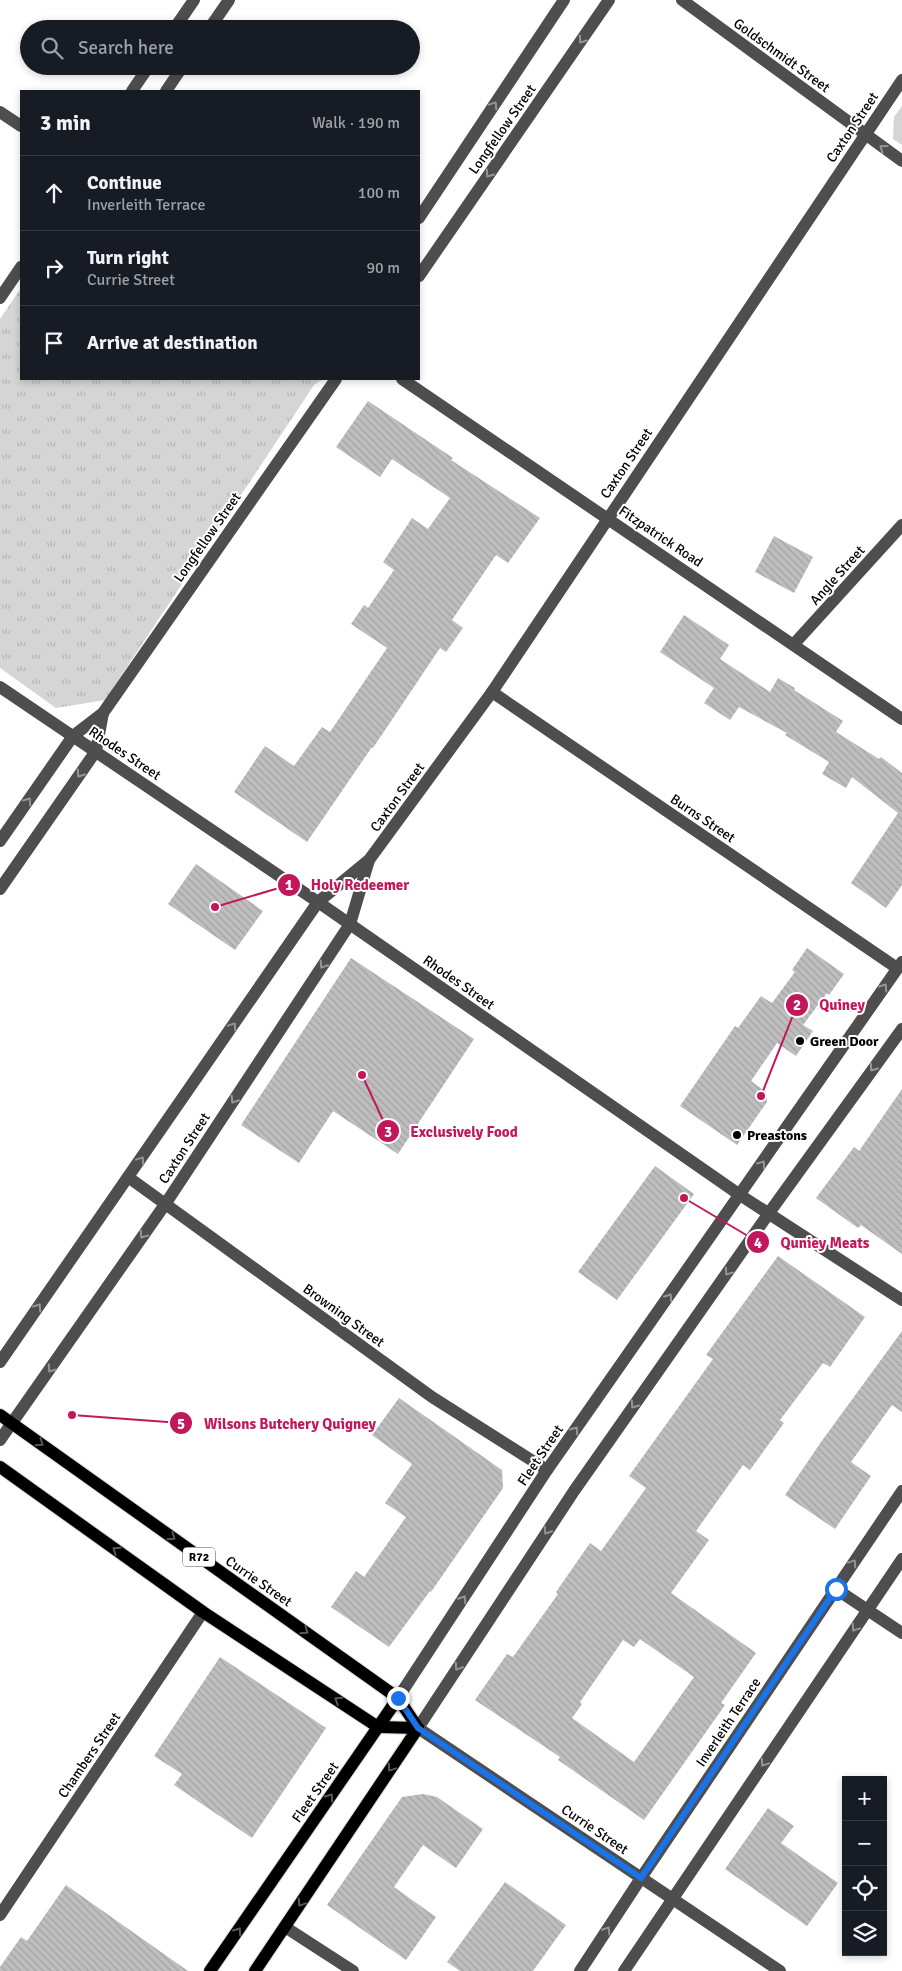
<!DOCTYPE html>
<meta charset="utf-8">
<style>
body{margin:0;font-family:Signika,sans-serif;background:#242831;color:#f1f3f6}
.controls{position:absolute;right:15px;bottom:15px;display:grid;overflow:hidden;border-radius:0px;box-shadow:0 2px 8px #0003}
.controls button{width:45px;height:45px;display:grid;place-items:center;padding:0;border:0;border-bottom:1px solid #363941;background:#171b24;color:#f1f3f6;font:25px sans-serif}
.stop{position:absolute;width:15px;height:15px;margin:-11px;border:4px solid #1a73e8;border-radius:50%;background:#fff}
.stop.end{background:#1a73e8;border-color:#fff;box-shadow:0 1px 5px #0008}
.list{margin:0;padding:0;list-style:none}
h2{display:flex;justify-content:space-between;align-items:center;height:65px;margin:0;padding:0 20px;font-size:21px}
h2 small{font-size:16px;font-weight:400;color:#9ea1a6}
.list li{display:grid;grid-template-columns:32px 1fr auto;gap:15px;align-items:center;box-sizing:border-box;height:75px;padding:0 20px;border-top:1px solid #363941}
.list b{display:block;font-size:19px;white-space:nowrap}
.list p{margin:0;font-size:16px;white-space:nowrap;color:#9ea1a6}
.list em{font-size:16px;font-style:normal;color:#9ea1a6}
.icon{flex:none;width:28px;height:28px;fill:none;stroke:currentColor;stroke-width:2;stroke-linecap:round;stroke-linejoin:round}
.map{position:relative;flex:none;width:902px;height:1971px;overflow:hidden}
.search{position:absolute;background:#171b24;box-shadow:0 2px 8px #0003;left:20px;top:20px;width:400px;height:55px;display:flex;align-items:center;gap:12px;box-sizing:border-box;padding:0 18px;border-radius:28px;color:#9ea1a6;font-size:19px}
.panel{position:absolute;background:#171b24;box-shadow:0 2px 8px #0003;left:20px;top:90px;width:400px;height:290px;border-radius:0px}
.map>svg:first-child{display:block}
.grass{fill:#d5d5d5}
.park{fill:url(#park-tufts)}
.building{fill:url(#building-back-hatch);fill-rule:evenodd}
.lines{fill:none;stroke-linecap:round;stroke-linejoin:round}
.major-casing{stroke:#dbdbdb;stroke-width:14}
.minor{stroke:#4e4e4e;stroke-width:12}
.major{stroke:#000;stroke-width:12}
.oneway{stroke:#959595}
.oneway2{stroke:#595959}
.route{stroke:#1a73e8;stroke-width:6}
.poi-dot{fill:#000;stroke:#fff;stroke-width:2}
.labels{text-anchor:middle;stroke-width:4;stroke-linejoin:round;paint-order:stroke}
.shield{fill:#fff;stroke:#4c4c4c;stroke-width:1}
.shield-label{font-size:12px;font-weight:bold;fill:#000}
.street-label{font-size:14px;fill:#000;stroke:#fff}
.poi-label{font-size:14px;font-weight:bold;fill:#000;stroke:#fff;text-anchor:start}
.leader{fill:none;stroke:#c2185b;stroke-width:2}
.callout-dot{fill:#c2185b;stroke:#fff;stroke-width:2}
.mark-label{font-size:15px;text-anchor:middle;font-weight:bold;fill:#fff}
.callout-label{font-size:15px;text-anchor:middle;font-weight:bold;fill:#c2185b;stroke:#fff;stroke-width:4;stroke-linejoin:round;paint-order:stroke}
</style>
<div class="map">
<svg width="902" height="1971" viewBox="0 0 902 1971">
<defs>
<pattern id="park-tufts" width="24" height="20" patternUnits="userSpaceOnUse" patternTransform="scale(1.25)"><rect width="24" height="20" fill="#d5d5d5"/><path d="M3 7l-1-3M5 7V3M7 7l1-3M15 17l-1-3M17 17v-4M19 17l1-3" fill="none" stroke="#b5b5b5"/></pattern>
<pattern id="building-back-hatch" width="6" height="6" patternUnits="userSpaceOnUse" patternTransform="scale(1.25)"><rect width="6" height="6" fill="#bebebe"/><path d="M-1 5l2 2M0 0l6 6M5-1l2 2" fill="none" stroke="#a2a2a2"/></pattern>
</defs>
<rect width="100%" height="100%" fill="#fff"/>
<polygon class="grass" points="902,106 902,145 893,139 894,117"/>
<polygon class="park" points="21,288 21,379 323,379 314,385 105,700 56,708 0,668 0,319"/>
<g class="building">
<polygon points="368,401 453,458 451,460 540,518 508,563 496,555 452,620 463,628 446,652 440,648 373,748 372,747 307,842 234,792 265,746 294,766 322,727 330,732 387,648 351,624 364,605 368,608 394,570 383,562 412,518 428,529 450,498 392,459 380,477 336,447"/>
<polygon points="774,536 813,557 794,593 755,572"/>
<polygon points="684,615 729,645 720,659 770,692 778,678 795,688 794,690 843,721 836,732 879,759 881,757 902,773 902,885 886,908 851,883 898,813 852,777 846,788 822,774 829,762 785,735 787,733 739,707 730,720 704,703 714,688 660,652"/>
<polygon points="196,864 263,911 235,950 168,904"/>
<polygon points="807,948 844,974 829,995 827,993 803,1025 813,1031 796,1056 777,1043 751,1081 766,1092 767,1102 737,1145 680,1106 735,1026 738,1028 761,996 772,1003 795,972 792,970"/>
<polygon points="351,958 474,1039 398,1154 333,1111 299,1163 241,1125"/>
<polygon points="902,1089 902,1254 861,1225 858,1228 816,1198 854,1147 859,1151"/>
<polygon points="655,1166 694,1194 617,1300 578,1272"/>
<path d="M778,1256L865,1317L830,1367L823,1363L780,1420L784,1423L750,1470L743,1465L696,1531L709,1540L671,1593L756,1653L721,1703L725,1705L644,1820L558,1760L560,1757L475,1700L507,1654L513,1657L558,1594L556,1592L590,1543L601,1551L646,1488L629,1476L713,1359L706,1355ZM640,1639L694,1677L634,1762L572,1718L582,1704L580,1702L623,1640L634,1647Z"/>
<polygon points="902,1331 902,1412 892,1405 851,1462 871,1476 835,1529 785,1495 821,1442"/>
<polygon points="399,1398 502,1470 503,1488 431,1592 430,1591 389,1647 331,1607 356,1571 364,1577 406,1517 385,1503 412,1464 372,1435"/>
<polygon points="220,1657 326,1728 252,1838 174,1785 182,1774 154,1756"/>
<polygon points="423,1794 437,1797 483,1829 456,1868 423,1845 394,1887 436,1917 406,1960 327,1905 402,1797"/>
<polygon points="768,1808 794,1826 781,1843 838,1883 807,1926 725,1869"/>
<polygon points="505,1882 566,1925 533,1971 460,1971 447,1962"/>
<polygon points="66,1885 188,1971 0,1971 0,1967 21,1937 27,1941"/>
</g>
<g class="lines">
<g class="major-casing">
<g id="major">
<polyline points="0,1415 398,1698 418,1728"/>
<polyline points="0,1467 203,1612 378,1727 418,1728"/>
<polyline points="210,1971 398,1698"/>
<polyline points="255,1971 418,1728"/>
</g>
</g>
<g class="minor">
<polyline points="682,0 902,161"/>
<polyline points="174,29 194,0"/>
<polyline points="209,29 229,0"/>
<polyline points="132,91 149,66"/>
<polyline points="166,91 183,66"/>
<polyline points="0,112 21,126"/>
<polyline points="419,218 564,0"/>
<polyline points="419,276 609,0"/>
<polyline points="0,298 21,267"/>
<polyline points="402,379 902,719"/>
<polyline points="794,644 902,525"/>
<polyline points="0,687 318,902 740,1195 902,1300"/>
<polyline points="492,692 897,968"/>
<polyline points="0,841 73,736 103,713 336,379"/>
<polyline points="0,889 96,751 103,713"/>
<polyline points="128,1177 432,1397 547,1470"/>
<polyline points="0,1362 318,902 369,860 492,692 902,80"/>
<polyline points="0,1440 166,1203 350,924 369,860"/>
<polyline points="836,1589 902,1633"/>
<polyline points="398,1698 547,1470 902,962"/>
<polyline points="0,1915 203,1612"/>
<polyline points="285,1927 353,1971"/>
<polyline points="580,1971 641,1878 902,1491"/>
<polyline points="624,1971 902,1559"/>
<polyline points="780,1971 418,1728 574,1491 769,1213 902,1029"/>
</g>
<use href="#major" class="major"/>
</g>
<defs><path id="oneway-chevron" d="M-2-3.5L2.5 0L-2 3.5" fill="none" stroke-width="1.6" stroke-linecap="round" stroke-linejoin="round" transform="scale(1.25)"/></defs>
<g class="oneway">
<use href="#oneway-chevron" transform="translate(582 40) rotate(125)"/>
<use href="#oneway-chevron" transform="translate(494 105) rotate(-56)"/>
<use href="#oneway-chevron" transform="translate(883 148) rotate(-144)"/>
<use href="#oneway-chevron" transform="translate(489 174) rotate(125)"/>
<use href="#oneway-chevron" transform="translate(80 774) rotate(125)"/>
<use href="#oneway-chevron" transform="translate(28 801) rotate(-55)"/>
<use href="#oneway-chevron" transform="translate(323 965) rotate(123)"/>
<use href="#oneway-chevron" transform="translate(884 987) rotate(-55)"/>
<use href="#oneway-chevron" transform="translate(233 1026) rotate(-56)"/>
<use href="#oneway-chevron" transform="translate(873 1068) rotate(126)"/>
<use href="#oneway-chevron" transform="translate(234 1100) rotate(123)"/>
<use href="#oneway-chevron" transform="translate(141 1160) rotate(-56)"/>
<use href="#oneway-chevron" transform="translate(762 1164) rotate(-55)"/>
<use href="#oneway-chevron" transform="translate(143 1235) rotate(125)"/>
<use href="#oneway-chevron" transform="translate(728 1272) rotate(125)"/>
<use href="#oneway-chevron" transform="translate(669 1297) rotate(-55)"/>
<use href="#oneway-chevron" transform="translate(38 1307) rotate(-55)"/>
<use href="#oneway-chevron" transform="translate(51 1369) rotate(125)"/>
<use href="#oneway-chevron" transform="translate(634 1405) rotate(125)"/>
<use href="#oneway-chevron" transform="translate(575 1430) rotate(-55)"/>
<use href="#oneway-chevron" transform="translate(547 1531) rotate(123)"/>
<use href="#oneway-chevron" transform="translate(853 1563) rotate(-56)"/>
<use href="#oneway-chevron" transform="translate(463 1599) rotate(-57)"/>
<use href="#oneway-chevron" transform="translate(855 1628) rotate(124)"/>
<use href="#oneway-chevron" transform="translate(458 1667) rotate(123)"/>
<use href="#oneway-chevron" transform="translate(764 1763) rotate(124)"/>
<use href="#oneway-chevron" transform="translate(607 1930) rotate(-57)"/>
</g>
<g class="oneway2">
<use href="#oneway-chevron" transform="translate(40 1443) rotate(35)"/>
<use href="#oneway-chevron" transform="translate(172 1537) rotate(35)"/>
<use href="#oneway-chevron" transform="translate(116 1550) rotate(-145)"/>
<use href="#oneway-chevron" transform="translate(305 1631) rotate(35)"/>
<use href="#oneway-chevron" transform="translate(338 1700) rotate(-147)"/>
<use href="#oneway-chevron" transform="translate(391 1768) rotate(124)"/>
<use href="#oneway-chevron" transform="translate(330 1797) rotate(-55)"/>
<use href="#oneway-chevron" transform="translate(301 1903) rotate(124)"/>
<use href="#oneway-chevron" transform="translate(238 1931) rotate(-55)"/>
</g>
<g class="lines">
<polyline class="route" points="398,1698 418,1728 641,1878 836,1589"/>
</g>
<g class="poi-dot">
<circle cx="800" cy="1041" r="5"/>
<circle cx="737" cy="1135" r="5"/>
</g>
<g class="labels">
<rect class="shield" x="183" y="1547.5" width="32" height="19" rx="4"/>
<g class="shield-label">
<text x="199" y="1561">R72</text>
</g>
<g class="street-label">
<text transform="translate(782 55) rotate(36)" y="5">Goldschmidt Street</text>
<text transform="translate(852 127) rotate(-56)" y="5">Caxton Street</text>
<text transform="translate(502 129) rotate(-55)" y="5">Longfellow Street</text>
<text transform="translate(626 463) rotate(-56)" y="5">Caxton Street</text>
<text transform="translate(661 536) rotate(34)" y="5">Fitzpatrick Road</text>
<text transform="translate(207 537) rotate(-55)" y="5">Longfellow Street</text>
<text transform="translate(837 575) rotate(-48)" y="5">Angle Street</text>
<text transform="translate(125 753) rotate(34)" y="5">Rhodes Street</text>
<text transform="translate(397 797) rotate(-54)" y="5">Caxton Street</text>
<text transform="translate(703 818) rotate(34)" y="5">Burns Street</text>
<text transform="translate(459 982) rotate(35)" y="5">Rhodes Street</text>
<text transform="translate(184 1148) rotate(-57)" y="5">Caxton Street</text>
<text transform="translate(344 1315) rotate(36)" y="5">Browning Street</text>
<text transform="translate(540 1455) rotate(-56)" y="5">Fleet Street</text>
<text transform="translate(259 1581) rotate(35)" y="5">Currie Street</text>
<text transform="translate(728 1722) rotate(-56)" y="5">Inverleith Terrace</text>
<text transform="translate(89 1755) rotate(-56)" y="5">Chambers Street</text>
<text transform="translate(315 1792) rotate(-55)" y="5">Fleet Street</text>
<text transform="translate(595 1829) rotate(34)" y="5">Currie Street</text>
</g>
<g class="poi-label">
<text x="810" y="1046">Green Door</text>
<text x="747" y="1140">Preastons</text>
</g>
</g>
<path class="leader" d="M215 907L289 885M761 1096L797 1005M362 1075L388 1131M684 1198L758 1242M72 1415L181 1423"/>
<g class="callout-dot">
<circle cx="215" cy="907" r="5"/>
<circle cx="761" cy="1096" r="5"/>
<circle cx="362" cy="1075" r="5"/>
<circle cx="684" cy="1198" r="5"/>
<circle cx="72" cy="1415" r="5"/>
<circle cx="289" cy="885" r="12"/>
<circle cx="797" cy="1005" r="12"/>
<circle cx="388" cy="1131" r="12"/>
<circle cx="758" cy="1242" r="12"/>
<circle cx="181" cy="1423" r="12"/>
</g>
<g class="mark-label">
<text x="289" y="890">1</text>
<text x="797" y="1010">2</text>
<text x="388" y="1137">3</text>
<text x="758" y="1248">4</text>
<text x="181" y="1429">5</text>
</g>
<g class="callout-label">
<text x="360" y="890">Holy Redeemer</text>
<text x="842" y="1010">Quiney</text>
<text x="464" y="1137">Exclusively Food</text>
<text x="825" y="1248">Quniey Meats</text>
<text x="290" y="1429">Wilsons Butchery Quigney</text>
</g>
</svg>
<div class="controls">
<button>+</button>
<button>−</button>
<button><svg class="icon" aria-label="locate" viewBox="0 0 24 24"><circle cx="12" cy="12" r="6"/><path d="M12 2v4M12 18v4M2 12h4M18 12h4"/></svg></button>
<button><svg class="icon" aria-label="layers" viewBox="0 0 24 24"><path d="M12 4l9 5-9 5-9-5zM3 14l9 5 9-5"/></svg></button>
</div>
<div class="stop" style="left:836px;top:1589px"></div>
<div class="stop end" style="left:398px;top:1698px"></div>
<div class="search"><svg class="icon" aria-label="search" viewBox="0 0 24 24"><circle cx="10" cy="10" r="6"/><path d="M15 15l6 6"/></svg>Search here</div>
<section class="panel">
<h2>3 min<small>Walk · 190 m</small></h2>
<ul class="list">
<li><svg class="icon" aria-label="ahead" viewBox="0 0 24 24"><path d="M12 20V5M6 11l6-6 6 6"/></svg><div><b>Continue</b><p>Inverleith Terrace</p></div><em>100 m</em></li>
<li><svg class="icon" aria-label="right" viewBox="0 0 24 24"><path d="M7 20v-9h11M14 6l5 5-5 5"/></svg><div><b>Turn right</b><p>Currie Street</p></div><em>90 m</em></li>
<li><svg class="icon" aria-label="arrive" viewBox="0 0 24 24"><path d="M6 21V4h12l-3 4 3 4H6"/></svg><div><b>Arrive at destination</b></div></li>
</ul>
</section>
</div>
